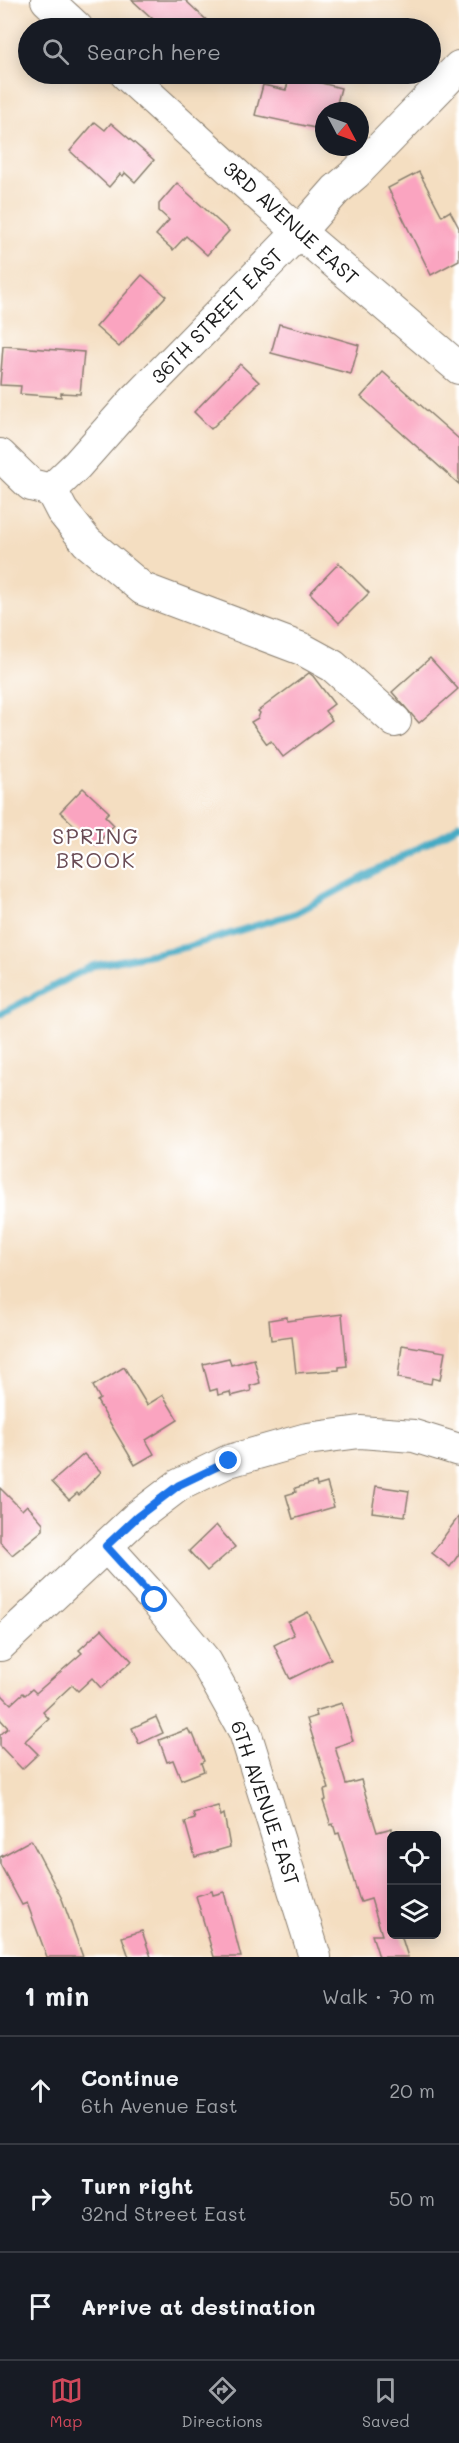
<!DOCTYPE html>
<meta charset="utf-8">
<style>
body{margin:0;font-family:Mali,sans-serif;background:#242831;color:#f1f3f6}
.controls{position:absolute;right:18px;bottom:18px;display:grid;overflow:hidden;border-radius:9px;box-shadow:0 3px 15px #0003}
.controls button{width:54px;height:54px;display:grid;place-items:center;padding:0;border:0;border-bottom:2px solid #363941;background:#171b24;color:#f1f3f6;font:30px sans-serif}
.compass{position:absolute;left:315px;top:102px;width:54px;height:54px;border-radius:50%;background:#171b24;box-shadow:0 3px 15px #0003;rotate:131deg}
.stop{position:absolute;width:18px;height:18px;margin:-14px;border:4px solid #1a73e8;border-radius:50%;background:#fff}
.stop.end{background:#1a73e8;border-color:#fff;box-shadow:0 2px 6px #0008}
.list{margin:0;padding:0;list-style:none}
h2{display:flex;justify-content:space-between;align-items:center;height:78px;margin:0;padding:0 24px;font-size:26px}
h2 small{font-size:20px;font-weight:400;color:#9ea1a6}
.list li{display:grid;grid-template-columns:39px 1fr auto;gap:18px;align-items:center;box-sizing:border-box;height:108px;padding:0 24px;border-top:2px solid #363941}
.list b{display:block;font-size:22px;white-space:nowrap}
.list p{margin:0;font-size:20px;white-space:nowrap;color:#9ea1a6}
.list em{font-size:20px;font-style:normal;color:#9ea1a6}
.icon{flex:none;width:33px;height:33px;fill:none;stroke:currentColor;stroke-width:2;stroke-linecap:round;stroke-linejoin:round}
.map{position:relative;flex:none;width:459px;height:1957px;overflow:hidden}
.search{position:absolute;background:#171b24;box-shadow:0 3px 15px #0003;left:18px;right:18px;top:18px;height:66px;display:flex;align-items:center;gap:15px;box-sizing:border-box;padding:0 21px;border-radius:33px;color:#9ea1a6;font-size:22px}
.sheet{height:402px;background:#171b24}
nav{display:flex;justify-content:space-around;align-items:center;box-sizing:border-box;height:84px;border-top:2px solid #363941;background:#171b24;font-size:16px;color:#9ea1a6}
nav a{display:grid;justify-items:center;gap:3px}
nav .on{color:#d1495b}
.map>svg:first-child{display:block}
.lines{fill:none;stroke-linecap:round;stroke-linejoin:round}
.stream{stroke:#44aac4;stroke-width:7}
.building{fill:#faa4c0}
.minor-casing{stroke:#887d6e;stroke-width:34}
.minor{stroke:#fff;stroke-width:32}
.route{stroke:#1a73e8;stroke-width:8}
.labels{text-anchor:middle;stroke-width:4.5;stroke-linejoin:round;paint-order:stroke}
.street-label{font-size:20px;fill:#1c1c1c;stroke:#fff}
.neighbourhood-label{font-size:21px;letter-spacing:1.5px;fill:#6a4c55;stroke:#fff}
</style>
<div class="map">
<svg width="459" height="1957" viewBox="0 0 459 1957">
<rect width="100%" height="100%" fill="#fff"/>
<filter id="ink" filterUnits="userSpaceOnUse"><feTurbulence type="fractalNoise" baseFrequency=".0167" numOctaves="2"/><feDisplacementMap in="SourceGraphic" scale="12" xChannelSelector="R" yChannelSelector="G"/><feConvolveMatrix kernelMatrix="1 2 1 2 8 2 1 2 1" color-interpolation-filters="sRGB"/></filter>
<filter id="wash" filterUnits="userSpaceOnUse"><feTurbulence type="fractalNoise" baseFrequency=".008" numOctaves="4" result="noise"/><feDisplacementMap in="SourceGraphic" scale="24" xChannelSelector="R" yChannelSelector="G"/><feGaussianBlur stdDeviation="1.35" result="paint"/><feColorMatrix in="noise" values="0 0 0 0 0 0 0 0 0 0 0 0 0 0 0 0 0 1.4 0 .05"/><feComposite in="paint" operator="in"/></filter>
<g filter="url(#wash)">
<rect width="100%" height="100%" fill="#f4dec1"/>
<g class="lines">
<polyline class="stream" points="0,1014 92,966 187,947 296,913 454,829 459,824"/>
</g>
<g id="blocks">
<g class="building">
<polygon points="132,0 185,0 215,28 163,28"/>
<polygon points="290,75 341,88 335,111 324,111 324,130 255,115 263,85 286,90"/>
<polygon points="95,122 105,130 111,123 154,160 135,182 125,173 123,176 120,174 109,187 70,151"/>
<polygon points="419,172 442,216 450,211 459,228 459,260 431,275 388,188"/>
<polygon points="177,183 229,231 207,255 186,236 173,250 156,235 169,220 159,211 159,204"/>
<polygon points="142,275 166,296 119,347 96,327"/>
<polygon points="279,324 307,331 308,330 359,345 351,374 271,353"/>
<polygon points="3,346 84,352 80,394 61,393 61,397 20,394 21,386 0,385"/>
<polygon points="240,364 259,382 211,429 194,412"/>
<polygon points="383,372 459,439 459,484 361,397"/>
<polygon points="339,563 369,593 339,623 310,593"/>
<polygon points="430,658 458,689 419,723 392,692"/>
<polygon points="309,673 313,676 334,704 325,711 332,720 283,757 271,741 267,744 251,722 258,718 260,713 258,711"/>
<polygon points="83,788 109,812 105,816 114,825 96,845 60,812"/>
<polygon points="342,1314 347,1366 339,1367 339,1370 296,1373 292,1337 271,1340 269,1320 287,1317 287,1321"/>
<polygon points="402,1345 445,1352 440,1380 432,1378 431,1384 398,1378"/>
<polygon points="229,1358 231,1365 254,1359 260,1383 250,1386 251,1391 231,1396 230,1392 218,1395 217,1389 210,1391 203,1364"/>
<polygon points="124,1367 147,1405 163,1395 178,1420 146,1440 154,1454 135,1465 97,1401 100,1399 93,1386"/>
<polygon points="84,1454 101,1472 79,1495 77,1493 69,1500 52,1482"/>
<polygon points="316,1482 317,1486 327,1483 334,1507 293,1519 286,1495 296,1492 295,1488"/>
<polygon points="376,1486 409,1491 405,1516 372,1512"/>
<polygon points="0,1488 22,1510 27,1505 43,1523 43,1530 12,1555 0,1542"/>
<polygon points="459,1516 459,1554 450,1567 432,1553"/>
<polygon points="216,1525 235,1547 207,1571 189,1551"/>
<polygon points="308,1612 331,1659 290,1679 274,1645 294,1635 288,1622"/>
<polygon points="102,1629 132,1661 101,1688 92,1678 78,1691 72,1685 43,1712 49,1719 25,1741 38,1754 22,1769 0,1746 0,1735 8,1728 0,1719 0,1693 11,1704 23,1693 25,1695 32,1689 36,1693 82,1653 79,1650"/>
<polygon points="342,1703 353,1741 335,1747 346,1784 361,1780 377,1832 392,1828 392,1935 401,1935 408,1957 379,1957 372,1935 382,1935 371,1899 361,1902 359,1898 339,1833 336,1834 333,1824 331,1825 323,1801 326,1800 324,1790 329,1789 307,1719 317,1716 315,1711"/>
<polygon points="156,1717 163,1733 139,1744 132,1728"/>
<polygon points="188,1729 191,1735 193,1734 204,1761 201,1763 204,1771 181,1780 173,1760 167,1762 159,1740"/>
<polygon points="218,1806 221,1816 224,1814 230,1847 195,1857 185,1822 195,1819 193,1813"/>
<polygon points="31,1840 62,1899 83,1957 47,1957 27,1903 22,1905 0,1864 0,1857"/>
<polygon points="212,1891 213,1895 224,1892 241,1957 214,1957 196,1896"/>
<polygon points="142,1931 151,1957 129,1957 122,1937"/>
</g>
</g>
</g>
<g filter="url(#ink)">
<use href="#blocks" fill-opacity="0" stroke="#887d6e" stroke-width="1.5"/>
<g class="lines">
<g class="minor-casing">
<g id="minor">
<polyline points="47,0 77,28"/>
<polyline points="126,74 299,232 459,368"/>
<polyline points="0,455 31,485 51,490"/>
<polyline points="51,490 77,465 132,403 299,232 336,190 356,173 459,67"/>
<polyline points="51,490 62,511 87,542 143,589 302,649 333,666 395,721"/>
<polyline points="106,1546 155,1600 206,1662 245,1732 315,1957"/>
<polyline points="0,1645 137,1517 179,1485 229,1461 307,1439 360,1432 414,1436 459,1450"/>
</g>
</g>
<use href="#minor" class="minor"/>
</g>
</g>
<g class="lines" filter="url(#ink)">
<polyline class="route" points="155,1600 106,1546 137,1517 179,1485 229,1461"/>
</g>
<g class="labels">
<g class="street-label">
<text transform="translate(291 223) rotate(42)" y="7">3RD AVENUE EAST</text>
<text transform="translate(217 316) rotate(-46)" y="7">36TH STREET EAST</text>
<text transform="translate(265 1803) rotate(71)" y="7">6TH AVENUE EAST</text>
</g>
<g class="neighbourhood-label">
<text x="96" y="844">SPRING<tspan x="96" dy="24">BROOK</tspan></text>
</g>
</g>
</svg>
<div class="controls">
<button><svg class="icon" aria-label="locate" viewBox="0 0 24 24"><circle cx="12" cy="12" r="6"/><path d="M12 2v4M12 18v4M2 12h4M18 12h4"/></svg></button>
<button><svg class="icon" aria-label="layers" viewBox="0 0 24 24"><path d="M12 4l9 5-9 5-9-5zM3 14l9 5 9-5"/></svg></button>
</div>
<svg class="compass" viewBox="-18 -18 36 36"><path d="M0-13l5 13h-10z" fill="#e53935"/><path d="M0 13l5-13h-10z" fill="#9ea1a6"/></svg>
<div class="stop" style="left:155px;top:1600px"></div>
<div class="stop end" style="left:229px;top:1461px"></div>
<div class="search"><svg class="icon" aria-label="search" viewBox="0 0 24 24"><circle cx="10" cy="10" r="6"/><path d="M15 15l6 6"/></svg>Search here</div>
</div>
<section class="sheet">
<h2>1 min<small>Walk · 70 m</small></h2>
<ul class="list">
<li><svg class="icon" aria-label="ahead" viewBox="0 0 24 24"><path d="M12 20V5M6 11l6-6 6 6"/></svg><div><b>Continue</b><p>6th Avenue East</p></div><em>20 m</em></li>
<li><svg class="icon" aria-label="right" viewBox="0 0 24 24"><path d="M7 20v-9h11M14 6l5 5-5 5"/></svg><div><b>Turn right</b><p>32nd Street East</p></div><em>50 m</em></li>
<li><svg class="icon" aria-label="arrive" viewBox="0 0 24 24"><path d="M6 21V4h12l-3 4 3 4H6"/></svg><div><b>Arrive at destination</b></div></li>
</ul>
</section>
<nav>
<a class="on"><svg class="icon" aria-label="map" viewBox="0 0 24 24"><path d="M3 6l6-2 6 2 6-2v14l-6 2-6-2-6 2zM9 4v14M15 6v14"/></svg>Map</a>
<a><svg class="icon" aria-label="directions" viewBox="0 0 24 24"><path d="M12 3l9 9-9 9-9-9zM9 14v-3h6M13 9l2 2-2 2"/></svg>Directions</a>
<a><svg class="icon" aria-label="saved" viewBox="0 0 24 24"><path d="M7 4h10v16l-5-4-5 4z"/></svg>Saved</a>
</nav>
